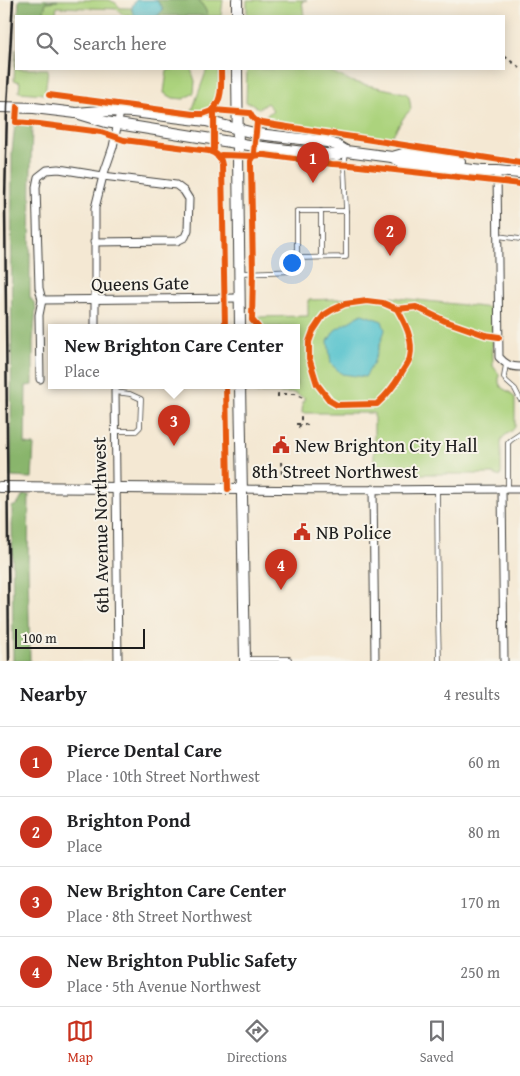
<!DOCTYPE html>
<meta charset="utf-8">
<style>
body{margin:0;font-family:"Gentium Book Plus",serif;background:#f2f2f2;color:#202124}
.scale{position:absolute;left:15px;bottom:12px;width:130px;box-sizing:border-box;padding-left:5px;border:2px solid #1c1c1c;border-top:0;font-size:14px;line-height:18px;white-space:nowrap;color:#1c1c1c;-webkit-text-stroke:4px #f7f3e8;paint-order:stroke}
.you{position:absolute;left:291px;top:262px;width:18px;height:18px;margin:-12px;border:4px solid #fff;border-radius:50%;background:#1a73e8;box-shadow:0 0 0 8px #1a73e833}
.badge{display:grid;place-items:center;width:32px;height:32px;border-radius:50%;background:#c8321e;color:#fff;font-size:16px;font-weight:700}
.pin{position:absolute;translate:-50% -41px;filter:drop-shadow(0 1px 2px #0008)}
.pin::after{content:'';position:absolute;top:26px;width:18px;height:15px;background:inherit;clip-path:polygon(0 0,100% 0,50% 100%)}
.popup{position:absolute;left:48px;top:324px;width:252px;height:65px;box-sizing:border-box;display:grid;place-content:center;border-radius:0px;background:#fff;filter:drop-shadow(0 1px 4px #0005);font-size:16px;white-space:nowrap;color:#757577}
.popup b{font-size:19px;color:#202124}
.popup::after{content:'';position:absolute;left:50%;top:100%;margin-left:-10px;border:10px solid transparent;border-top-color:#fff}
.list{margin:0;padding:0;list-style:none}
h2{display:flex;justify-content:space-between;align-items:center;height:65px;margin:0;padding:0 20px;font-size:21px}
h2 small{font-size:16px;font-weight:400;color:#757577}
.list li{display:grid;grid-template-columns:32px 1fr auto;gap:15px;align-items:center;box-sizing:border-box;height:70px;padding:0 20px;border-top:1px solid #e0e0e0}
.list b{display:block;font-size:19px;white-space:nowrap}
.list p{margin:0;font-size:16px;white-space:nowrap;color:#757577}
.list em{font-size:16px;font-style:normal;color:#757577}
.icon{flex:none;width:28px;height:28px;fill:none;stroke:currentColor;stroke-width:2;stroke-linecap:round;stroke-linejoin:round}
.map{position:relative;flex:none;width:520px;height:661px;overflow:hidden}
.search{position:absolute;background:#fff;box-shadow:0 2px 12px #0003;left:15px;right:15px;top:15px;height:55px;display:flex;align-items:center;gap:12px;box-sizing:border-box;padding:0 18px;border-radius:0px;color:#757577;font-size:19px}
.sheet{height:345px;background:#fff}
nav{display:flex;justify-content:space-around;align-items:center;box-sizing:border-box;height:70px;border-top:1px solid #e0e0e0;background:#fff;font-size:14px;color:#757577}
nav a{display:grid;justify-items:center;gap:2px}
nav .on{color:#c8321e}
.map>svg:first-child{display:block}
.green{fill:#acd37d;stroke:#64784c}
.forest{fill:#89b56c;stroke:#526844}
.water{fill:#56c3cd;stroke:#397074}
.lines{fill:none;stroke-linecap:round;stroke-linejoin:round}
.lane-casing{stroke:#3c3b37;stroke-width:5.5}
.street-casing{stroke:#3c3b37;stroke-width:9}
.secondary-casing{stroke:#3c3b37;stroke-width:12}
.path{stroke:#3c3b37;stroke-width:2;stroke-dasharray:4 4;stroke-linecap:butt}
.lane{stroke:#fff;stroke-width:4}
.street{stroke:#fff;stroke-width:7}
.secondary{stroke:#fff;stroke-width:10}
.rail{stroke:#1c1c1c;stroke-width:2.5}
.cycleway-casing{stroke:#f7f3e8;stroke-width:9}
.cycleway{stroke:#e8590c;stroke-width:6}
.labels{text-anchor:middle;stroke-width:4;stroke-linejoin:round;paint-order:stroke}
.street-label{font-size:19px;fill:#1c1c1c;stroke:#f7f3e8}
.poi-label{font-size:19px;fill:#1c1c1c;stroke:#f7f3e8;text-anchor:start}
</style>
<div class="map">
<svg width="520" height="661" viewBox="0 0 520 661">
<rect width="100%" height="100%" fill="#f7f3e8"/>
<filter id="ink" filterUnits="userSpaceOnUse"><feTurbulence type="fractalNoise" baseFrequency=".02" numOctaves="2"/><feDisplacementMap in="SourceGraphic" scale="10" xChannelSelector="R" yChannelSelector="G"/><feConvolveMatrix kernelMatrix="1 2 1 2 8 2 1 2 1" color-interpolation-filters="sRGB"/></filter>
<filter id="wash" filterUnits="userSpaceOnUse"><feTurbulence type="fractalNoise" baseFrequency=".0096" numOctaves="4" result="noise"/><feDisplacementMap in="SourceGraphic" scale="20" xChannelSelector="R" yChannelSelector="G"/><feGaussianBlur stdDeviation="1.12" result="paint"/><feColorMatrix in="noise" values="0 0 0 0 0 0 0 0 0 0 0 0 0 0 0 0 0 1.4 0 .05"/><feComposite in="paint" operator="in"/></filter>
<g filter="url(#wash)">
<rect width="100%" height="100%" fill="#f4e8d3"/>
<g class="green">
<polygon points="58,0 109,0 116,3 120,8 131,8 133,13 136,16 124,16 117,9 57,7 55,16 43,16 46,2 57,1"/>
<polygon points="199,0 223,0 221,16 208,16 205,9"/>
<polygon points="247,0 307,0 302,1 304,16 247,16"/>
<polygon points="16,48 16,69 48,69 45,94 19,92 20,82 14,80"/>
<polygon points="171,69 191,69 195,81 194,93 184,99 173,98 164,93 167,71"/>
<path d="M207,69H219C219,91 222,115 192,111Z"/>
<polygon points="247,69 325,69 353,82 405,93 409,96 411,109 404,117 389,141 266,122 267,115 273,110 267,103 258,109 252,103 246,103"/>
<path d="M390,297L492,308L493,366L499,374V383L502,388L511,393L515,398V427C512,433 504,434 501,440V474L500,477L493,474H374V413H302L303,401L305,398L294,393H254V385H296V327H253L255,317L308,316V300Z"/>
</g>
<g class="forest">
<polygon points="19,0 58,0 58,1 46,2 43,16 18,16"/>
<polygon points="156,0 199,0 205,9 208,16 157,16 162,11 162,7"/>
<polygon points="15,124 32,125 31,165 30,270 30,297 35,304 36,309 33,341 33,385 26,386 25,444 34,445 32,478 11,477 12,151"/>
<polygon points="23,495 29,495 28,567 30,661 13,661 12,507 18,504"/>
</g>
<g class="water">
<path d="M136,0H156L162,7V11L157,16H136C130,11 131,6 136,0Z"/>
<polygon points="362,314 382,321 385,330 373,364 365,377 342,374 331,364 328,341 335,330"/>
</g>
</g>
<g filter="url(#ink)">
<g class="lines">
<g class="lane-casing">
<g id="lane">
<polyline points="321,211 321,257"/>
<polyline points="498,236 520,239"/>
<polyline points="297,258 346,257 346,211"/>
<polyline points="241,273 297,271 297,211 346,211 344,165 346,153"/>
<polyline points="506,364 504,377 506,381 515,389 520,399"/>
<polyline points="115,392 130,394 141,399 140,427 136,431 115,431"/>
<polyline points="437,489 438,616 439,661"/>
<polyline points="508,489 508,443 511,440 520,434"/>
<polyline points="247,659 289,659"/>
</g>
</g>
<g class="street-casing">
<g id="street">
<path d="M497,171L499,357C505,364 510,367 520,367"/>
<polyline points="42,300 239,298"/>
<polyline points="95,327 95,208 103,176 113,147 120,112"/>
<polyline points="40,379 39,315 42,300 39,288 36,187 38,177 47,170 59,169 103,176 176,185 184,191 189,199 188,230 185,237 177,241 94,242"/>
<polyline points="115,390 118,661"/>
<path d="M242,489C334,491 427,489 520,489"/>
<polyline points="373,489 375,661"/>
<polyline points="502,489 504,661"/>
</g>
</g>
<g class="secondary-casing">
<g id="secondary">
<polyline points="237,0 237,16"/>
<polyline points="237,69 240,327"/>
<polyline points="0,107 34,108 76,113 106,122 118,124 255,146 304,152 337,155 346,151"/>
<polyline points="76,113 101,111 133,112 206,121 258,134 327,142 336,145 346,151 392,157 402,162 482,171 497,171 520,173"/>
<polyline points="392,157 403,154 460,162"/>
<polyline points="240,385 245,661"/>
<polyline points="0,487 242,489"/>
</g>
</g>
<g class="path">
<polyline points="504,56 520,68"/>
<polyline points="278,397 278,394 294,394 303,398"/>
<polyline points="296,424 305,424 309,426"/>
<polyline points="299,428 301,421 301,413"/>
<polyline points="281,462 282,475"/>
</g>
<use href="#lane" class="lane"/>
<use href="#street" class="street"/>
<use href="#secondary" class="secondary"/>
<polyline class="rail" points="9,661 5,201 7,107 13,0"/>
<g class="cycleway-casing">
<g id="cycleway">
<path d="M49,95L193,114H203L214,110L250,113C252,118 257,122 262,123L520,163"/>
<path d="M17,107L16,122L39,124L101,132L124,140L209,151C216,153 221,158 222,165L225,327"/>
<polyline points="257,122 254,152 254,156 251,161 251,165 253,272 252,320 258,327"/>
<path d="M213,152L214,149V108C223,98 221,82 221,69"/>
<polyline points="218,157 221,155 254,156 260,155 265,155 332,164 350,165 520,184"/>
<path d="M397,309C405,323 414,340 410,357C409,363 403,369 401,374C394,386 387,395 377,404L337,405L330,401L317,384L309,358V342L313,331L321,319L324,315L332,310L345,304L367,301L383,303L397,309L416,307L445,321L485,335L499,337"/>
<polyline points="226,385 228,489"/>
</g>
</g>
<use href="#cycleway" class="cycleway"/>
</g>
</g>
<defs>
<g id="civic-bare" transform="scale(1.35)"><path d="M-.6-6.5H3V-4.5H.6V-3L4-1V1h2V6H-6V1h2V-1L-.6-3ZM-1.2 2.5V6h2.4V2.5Z" fill="#c8321e" stroke="#f7f3e8" stroke-width="2.5" paint-order="stroke"/></g>
</defs>
<g fill-rule="evenodd">
<use href="#civic-bare" x="281" y="445"/>
<use href="#civic-bare" x="302" y="532"/>
</g>
<g class="labels">
<g class="street-label">
<text transform="translate(140 283) rotate(-1)" y="7">Queens Gate</text>
<text x="335" y="478">8th Street Northwest</text>
<text transform="translate(100 525) rotate(-91)" y="7">6th Avenue Northwest</text>
</g>
<g class="poi-label">
<text x="295" y="452">New Brighton City Hall</text>
<text x="316" y="539">NB Police</text>
</g>
</g>
</svg>
<div class="scale">100 m</div>
<div class="you"></div>
<div class="pin badge" style="left:313px;top:183px">1</div>
<div class="pin badge" style="left:390px;top:256px">2</div>
<div class="pin badge" style="left:174px;top:446px">3</div>
<div class="popup"><b>New Brighton Care Center</b>Place</div>
<div class="pin badge" style="left:281px;top:590px">4</div>
<div class="search"><svg class="icon" aria-label="search" viewBox="0 0 24 24"><circle cx="10" cy="10" r="6"/><path d="M15 15l6 6"/></svg>Search here</div>
</div>
<section class="sheet">
<h2>Nearby<small>4 results</small></h2>
<ul class="list">
<li><span class="badge">1</span><div><b>Pierce Dental Care</b><p>Place · 10th Street Northwest</p></div><em>60 m</em></li>
<li><span class="badge">2</span><div><b>Brighton Pond</b><p>Place</p></div><em>80 m</em></li>
<li><span class="badge">3</span><div><b>New Brighton Care Center</b><p>Place · 8th Street Northwest</p></div><em>170 m</em></li>
<li><span class="badge">4</span><div><b>New Brighton Public Safety</b><p>Place · 5th Avenue Northwest</p></div><em>250 m</em></li>
</ul>
</section>
<nav>
<a class="on"><svg class="icon" aria-label="map" viewBox="0 0 24 24"><path d="M3 6l6-2 6 2 6-2v14l-6 2-6-2-6 2zM9 4v14M15 6v14"/></svg>Map</a>
<a><svg class="icon" aria-label="directions" viewBox="0 0 24 24"><path d="M12 3l9 9-9 9-9-9zM9 14v-3h6M13 9l2 2-2 2"/></svg>Directions</a>
<a><svg class="icon" aria-label="saved" viewBox="0 0 24 24"><path d="M7 4h10v16l-5-4-5 4z"/></svg>Saved</a>
</nav>
